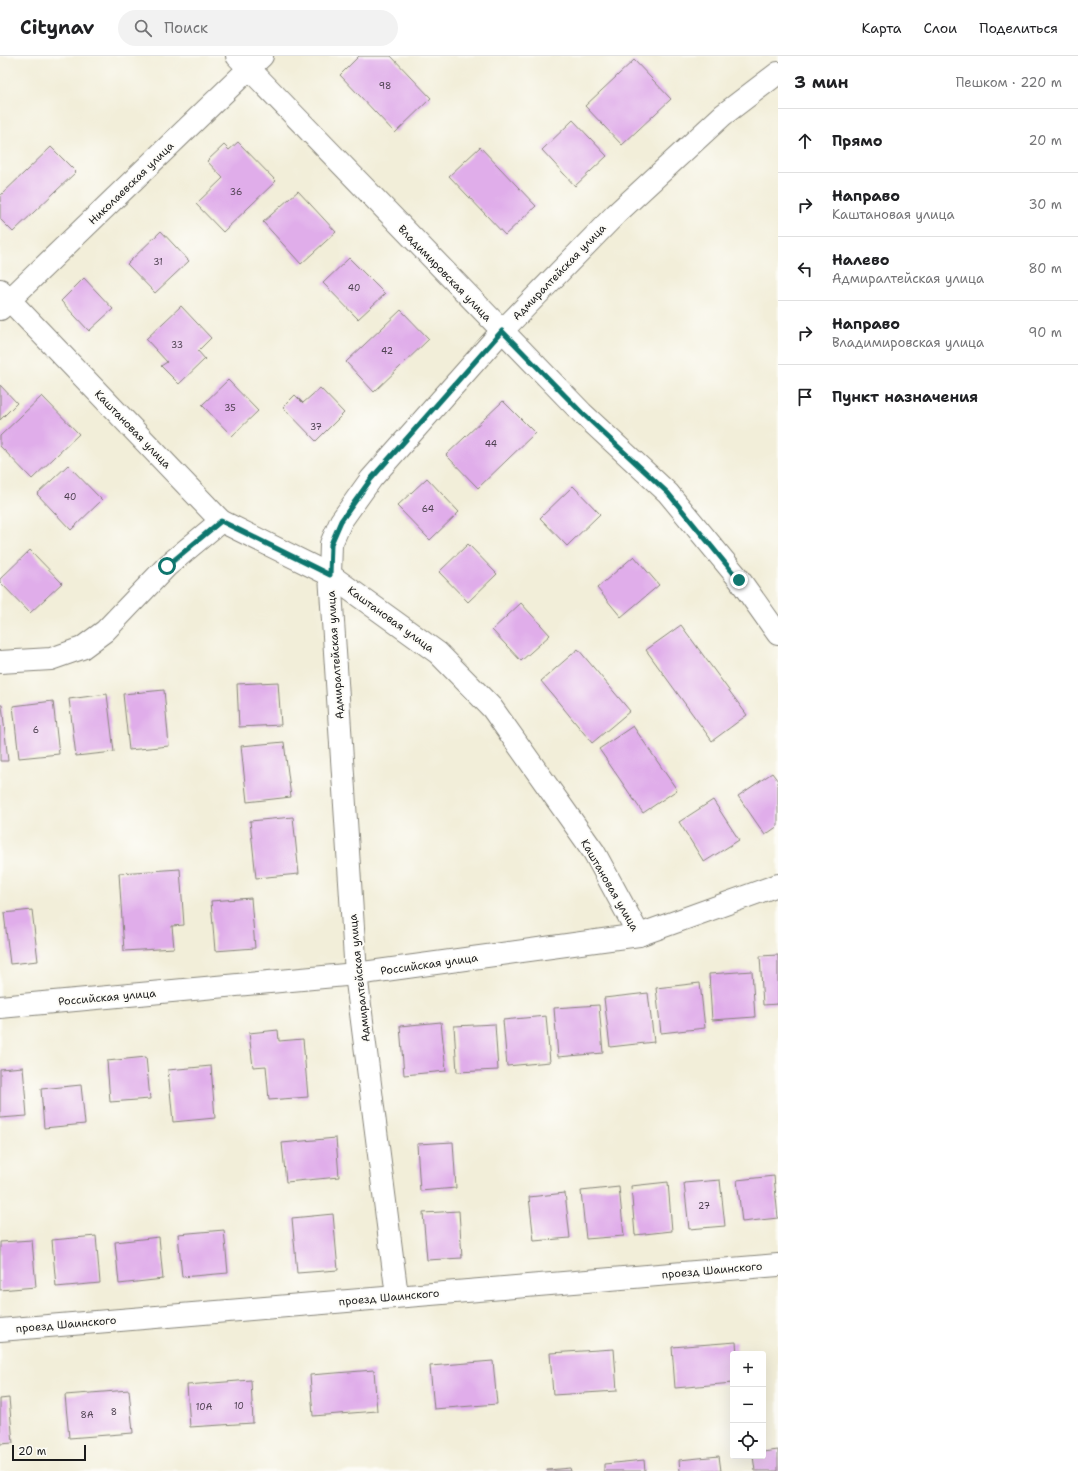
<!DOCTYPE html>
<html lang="ru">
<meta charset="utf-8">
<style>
body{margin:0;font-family:"Shantell Sans",sans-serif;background:#f2f2f2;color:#202124}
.controls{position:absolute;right:12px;bottom:12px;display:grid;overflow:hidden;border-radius:4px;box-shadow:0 4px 16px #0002}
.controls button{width:36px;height:36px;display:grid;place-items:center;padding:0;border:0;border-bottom:1px solid #e0e0e0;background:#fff;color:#202124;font:20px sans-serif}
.scale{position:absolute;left:12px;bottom:10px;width:74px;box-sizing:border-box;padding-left:4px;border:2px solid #1c1c1c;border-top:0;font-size:11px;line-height:14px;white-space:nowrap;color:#1c1c1c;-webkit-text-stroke:3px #fdfcf7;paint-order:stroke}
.stop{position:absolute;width:12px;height:12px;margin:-9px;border:3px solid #0f766e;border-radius:50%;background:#fff}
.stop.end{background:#0f766e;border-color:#fff;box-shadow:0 1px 4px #0008}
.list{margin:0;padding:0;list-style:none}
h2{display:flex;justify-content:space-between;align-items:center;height:52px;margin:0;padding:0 16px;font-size:17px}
h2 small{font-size:13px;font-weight:400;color:#757577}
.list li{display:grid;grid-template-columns:26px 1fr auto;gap:12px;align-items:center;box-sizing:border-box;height:64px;padding:0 16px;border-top:1px solid #e0e0e0}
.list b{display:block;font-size:15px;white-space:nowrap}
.list p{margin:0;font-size:13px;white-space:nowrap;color:#757577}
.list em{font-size:13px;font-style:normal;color:#757577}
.icon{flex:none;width:22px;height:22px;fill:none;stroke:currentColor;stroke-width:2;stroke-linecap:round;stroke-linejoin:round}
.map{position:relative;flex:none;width:778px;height:1415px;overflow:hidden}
header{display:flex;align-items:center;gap:24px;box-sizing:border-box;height:56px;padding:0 20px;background:#fff;border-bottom:1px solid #e0e0e0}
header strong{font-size:19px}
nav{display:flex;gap:22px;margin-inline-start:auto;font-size:14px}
.search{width:280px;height:36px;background:#f2f2f2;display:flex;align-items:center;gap:10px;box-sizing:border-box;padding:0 14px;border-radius:22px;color:#757577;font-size:15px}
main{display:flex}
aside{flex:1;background:#fff}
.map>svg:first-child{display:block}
.building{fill:#e0adea}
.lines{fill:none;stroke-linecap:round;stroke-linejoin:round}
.minor-casing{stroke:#87857a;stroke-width:24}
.minor{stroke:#fff;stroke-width:22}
.route{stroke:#0f766e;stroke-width:5}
.labels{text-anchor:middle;stroke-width:4;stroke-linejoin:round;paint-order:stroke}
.number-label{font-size:9px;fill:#4d4050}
.street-label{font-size:11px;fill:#1c1c1c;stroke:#fdfcf7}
</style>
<header>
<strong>Citynav</strong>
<div class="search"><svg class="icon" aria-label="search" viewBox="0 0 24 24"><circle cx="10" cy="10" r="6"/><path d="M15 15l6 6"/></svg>Поиск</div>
<nav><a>Карта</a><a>Слои</a><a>Поделиться</a></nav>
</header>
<main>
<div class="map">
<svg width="778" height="1415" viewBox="0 0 778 1415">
<rect width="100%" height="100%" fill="#fdfcf7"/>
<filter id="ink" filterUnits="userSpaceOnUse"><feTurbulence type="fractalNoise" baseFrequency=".025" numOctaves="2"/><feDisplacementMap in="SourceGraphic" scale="8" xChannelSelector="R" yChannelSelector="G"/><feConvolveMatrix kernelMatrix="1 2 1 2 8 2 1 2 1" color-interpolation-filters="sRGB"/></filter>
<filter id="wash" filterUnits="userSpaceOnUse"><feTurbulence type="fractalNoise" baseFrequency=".012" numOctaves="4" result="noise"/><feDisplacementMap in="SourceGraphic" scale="16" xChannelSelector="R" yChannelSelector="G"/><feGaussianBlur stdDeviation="0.9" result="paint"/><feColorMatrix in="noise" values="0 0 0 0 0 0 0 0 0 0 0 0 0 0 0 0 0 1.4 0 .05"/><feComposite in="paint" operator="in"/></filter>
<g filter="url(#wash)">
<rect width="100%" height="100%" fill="#f2eed9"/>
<g id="blocks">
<g class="building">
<polygon points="359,0 391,0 431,42 395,77 340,19"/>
<polygon points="634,4 671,43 622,89 585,50"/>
<polygon points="573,64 607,100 575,130 542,94"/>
<polygon points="238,86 276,125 223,176 196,148 223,122 207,105 224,89 229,94"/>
<polygon points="51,91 76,116 13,176 0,163 0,140"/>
<polygon points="480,91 536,150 505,179 449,120"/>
<polygon points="298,135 336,176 301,208 263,166"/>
<polygon points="161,175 189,205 155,237 127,208"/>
<polygon points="349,202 385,238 358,263 323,227"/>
<polygon points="84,222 113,253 89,275 61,245"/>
<polygon points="181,250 211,282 198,295 205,303 179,328 161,310 167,306 146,283"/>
<polygon points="401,254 429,283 374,336 346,306"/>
<polygon points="228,324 258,355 232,380 202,349"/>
<polygon points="0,329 17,347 0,364"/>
<polygon points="320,332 344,357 316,385 283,351 295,339 303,347"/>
<polygon points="42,340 79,378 32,423 0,390 0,380"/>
<polygon points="503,345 535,377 478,432 446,399"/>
<polygon points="68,409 102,444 71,474 37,438"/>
<polygon points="427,422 459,456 430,484 397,450"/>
<polygon points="573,430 600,458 567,490 540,462"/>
<polygon points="468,488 497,518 468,546 439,516"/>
<polygon points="30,494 62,527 30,557 0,526 0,523"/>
<polygon points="634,500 659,529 621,561 597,532"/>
<polygon points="521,547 550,579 521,605 492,574"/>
<polygon points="681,569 747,659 712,685 646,594"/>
<polygon points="578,593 630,655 592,687 541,625"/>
<polygon points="278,626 281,669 239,671 237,628"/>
<polygon points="164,634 169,690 129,694 123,638"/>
<polygon points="107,638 114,696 76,700 69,643"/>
<polygon points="53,645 59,698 19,702 13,650"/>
<polygon points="0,649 2,649 8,705 0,705"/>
<polygon points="633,670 677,734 643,757 599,693"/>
<polygon points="284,686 291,741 247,746 241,690"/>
<polygon points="772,717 778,725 778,770 765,779 738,740"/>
<polygon points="713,744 739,784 704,806 679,766"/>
<polygon points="293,761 299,818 256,822 250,765"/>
<polygon points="180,813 184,869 172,870 174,892 124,895 119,817"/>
<polygon points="251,842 255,892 215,895 211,845"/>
<polygon points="32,854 38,905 10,908 4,857"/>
<polygon points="778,899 778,948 763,949 760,900"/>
<polygon points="752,915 755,961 712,964 709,918"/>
<polygon points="700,927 705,972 661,977 656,932"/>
<polygon points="648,937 654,986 610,991 604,942"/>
<polygon points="599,949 603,997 558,1001 554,952"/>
<polygon points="546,960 550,1006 507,1010 503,964"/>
<polygon points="441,966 446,1015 404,1019 400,970"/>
<polygon points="495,968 498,1014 457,1016 454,970"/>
<polygon points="278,974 279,985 303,983 308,1041 269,1044 266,1010 253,1011 249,977"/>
<polygon points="146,1001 150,1043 110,1046 107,1005"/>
<polygon points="211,1010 215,1062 173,1066 168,1014"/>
<polygon points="23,1011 27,1060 0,1062 0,1013"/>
<polygon points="81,1029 85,1068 44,1072 41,1033"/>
<polygon points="336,1082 339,1121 286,1126 282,1087"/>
<polygon points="453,1086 456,1132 420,1135 417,1088"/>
<polygon points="774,1120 778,1162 742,1166 737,1124"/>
<polygon points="720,1124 725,1170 689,1173 684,1127"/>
<polygon points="668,1126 672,1175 635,1179 631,1130"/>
<polygon points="619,1131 624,1180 586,1183 581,1135"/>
<polygon points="565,1137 570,1182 534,1185 529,1141"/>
<polygon points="459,1155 462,1202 427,1204 423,1157"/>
<polygon points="333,1158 338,1214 297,1217 292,1162"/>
<polygon points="224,1174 228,1217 182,1221 178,1178"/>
<polygon points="96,1180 100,1227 56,1231 52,1184"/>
<polygon points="159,1181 163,1223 119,1228 115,1186"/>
<polygon points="32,1184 36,1231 0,1234 0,1186"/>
<polygon points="736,1286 737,1298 733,1298 733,1327 675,1332 672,1291"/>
<polygon points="614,1293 617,1335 553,1339 550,1297"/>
<polygon points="493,1305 497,1348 434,1353 430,1310"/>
<polygon points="374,1314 377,1355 313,1360 310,1319"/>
<polygon points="251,1324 253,1367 190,1371 187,1329"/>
<polygon points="129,1334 133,1377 69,1382 65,1339"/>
<polygon points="9,1342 13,1387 0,1388 0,1343"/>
<polygon points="778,1394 778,1415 755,1415 753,1400 763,1400 763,1396"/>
<polygon points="719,1400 721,1415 680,1415 679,1404"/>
<polygon points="644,1404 645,1415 604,1415 604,1408"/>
<polygon points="570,1412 571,1415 547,1415 547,1414"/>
</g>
</g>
</g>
<g filter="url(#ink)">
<use href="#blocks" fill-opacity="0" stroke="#87857a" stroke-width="1"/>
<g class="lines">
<g class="minor-casing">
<g id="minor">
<polyline points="237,0 582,357 668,437 739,523 778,578"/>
<polyline points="0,234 221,465 330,519 438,597 492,652 594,796 639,879"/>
<polyline points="0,253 262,0"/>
<polyline points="0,606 51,603 82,592 105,575 167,510 221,465"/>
<polyline points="0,951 356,918 639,879 778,829"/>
<polyline points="397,1240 356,918 330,519 331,488 341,465 371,423 502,275 616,158 723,59 778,17"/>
<polyline points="0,1274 778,1209"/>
</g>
</g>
<use href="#minor" class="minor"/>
</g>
</g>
<g class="lines" filter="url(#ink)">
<polyline class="route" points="167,510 221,465 330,519 331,488 341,465 371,423 502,275 582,357 668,437 739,524"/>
</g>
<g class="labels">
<g class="number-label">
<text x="385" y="33">98</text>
<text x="236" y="139">36</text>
<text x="158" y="209">31</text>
<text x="354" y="235">40</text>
<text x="177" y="292">33</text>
<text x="387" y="298">42</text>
<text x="230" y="355">35</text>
<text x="316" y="374">37</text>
<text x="491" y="391">44</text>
<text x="70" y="444">40</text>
<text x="428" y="456">64</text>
<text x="36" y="677">6</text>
<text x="704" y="1153">27</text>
<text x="239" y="1353">10</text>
<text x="204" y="1354">10А</text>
<text x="114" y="1359">8</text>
<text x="87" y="1362">8А</text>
</g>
<g class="street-label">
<text transform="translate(131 127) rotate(-44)" y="4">Николаевская улица</text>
<text transform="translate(559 216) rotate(-46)" y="4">Адмиралтейская улица</text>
<text transform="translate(445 217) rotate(46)" y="4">Владимировская улица</text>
<text transform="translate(133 373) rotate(46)" y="4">Каштановая улица</text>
<text transform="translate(391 563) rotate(36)" y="4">Каштановая улица</text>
<text transform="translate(335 599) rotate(-94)" y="4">Адмиралтейская улица</text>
<text transform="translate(610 829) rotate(60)" y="4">Каштановая улица</text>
<text transform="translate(429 908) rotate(-8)" y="4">Российская улица</text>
<text transform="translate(359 922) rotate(-96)" y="4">Адмиралтейская улица</text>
<text transform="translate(107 941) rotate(-5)" y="4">Российская улица</text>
<text transform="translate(712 1214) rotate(-5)" y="4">проезд Шаинского</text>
<text transform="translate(389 1241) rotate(-5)" y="4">проезд Шаинского</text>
<text transform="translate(66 1268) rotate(-5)" y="4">проезд Шаинского</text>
</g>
</g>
</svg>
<div class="controls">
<button>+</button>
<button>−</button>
<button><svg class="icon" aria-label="locate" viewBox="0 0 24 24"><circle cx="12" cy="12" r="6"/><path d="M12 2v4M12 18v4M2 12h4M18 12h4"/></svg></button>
</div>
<div class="scale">20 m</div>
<div class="stop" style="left:167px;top:510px"></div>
<div class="stop end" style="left:739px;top:524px"></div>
</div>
<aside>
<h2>3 мин<small>Пешком · 220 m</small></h2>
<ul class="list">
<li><svg class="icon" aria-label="ahead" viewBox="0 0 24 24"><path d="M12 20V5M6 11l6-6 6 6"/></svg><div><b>Прямо</b></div><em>20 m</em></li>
<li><svg class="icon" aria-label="right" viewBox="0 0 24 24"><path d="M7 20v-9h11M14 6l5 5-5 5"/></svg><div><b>Направо</b><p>Каштановая улица</p></div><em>30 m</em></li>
<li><svg class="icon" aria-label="left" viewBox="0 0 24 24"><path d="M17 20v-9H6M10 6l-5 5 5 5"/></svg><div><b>Налево</b><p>Адмиралтейская улица</p></div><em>80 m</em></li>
<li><svg class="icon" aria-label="right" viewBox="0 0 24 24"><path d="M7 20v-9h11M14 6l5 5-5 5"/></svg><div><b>Направо</b><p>Владимировская улица</p></div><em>90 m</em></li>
<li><svg class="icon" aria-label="arrive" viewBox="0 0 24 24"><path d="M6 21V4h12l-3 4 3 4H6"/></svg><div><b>Пункт назначения</b></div></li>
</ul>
</aside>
</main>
